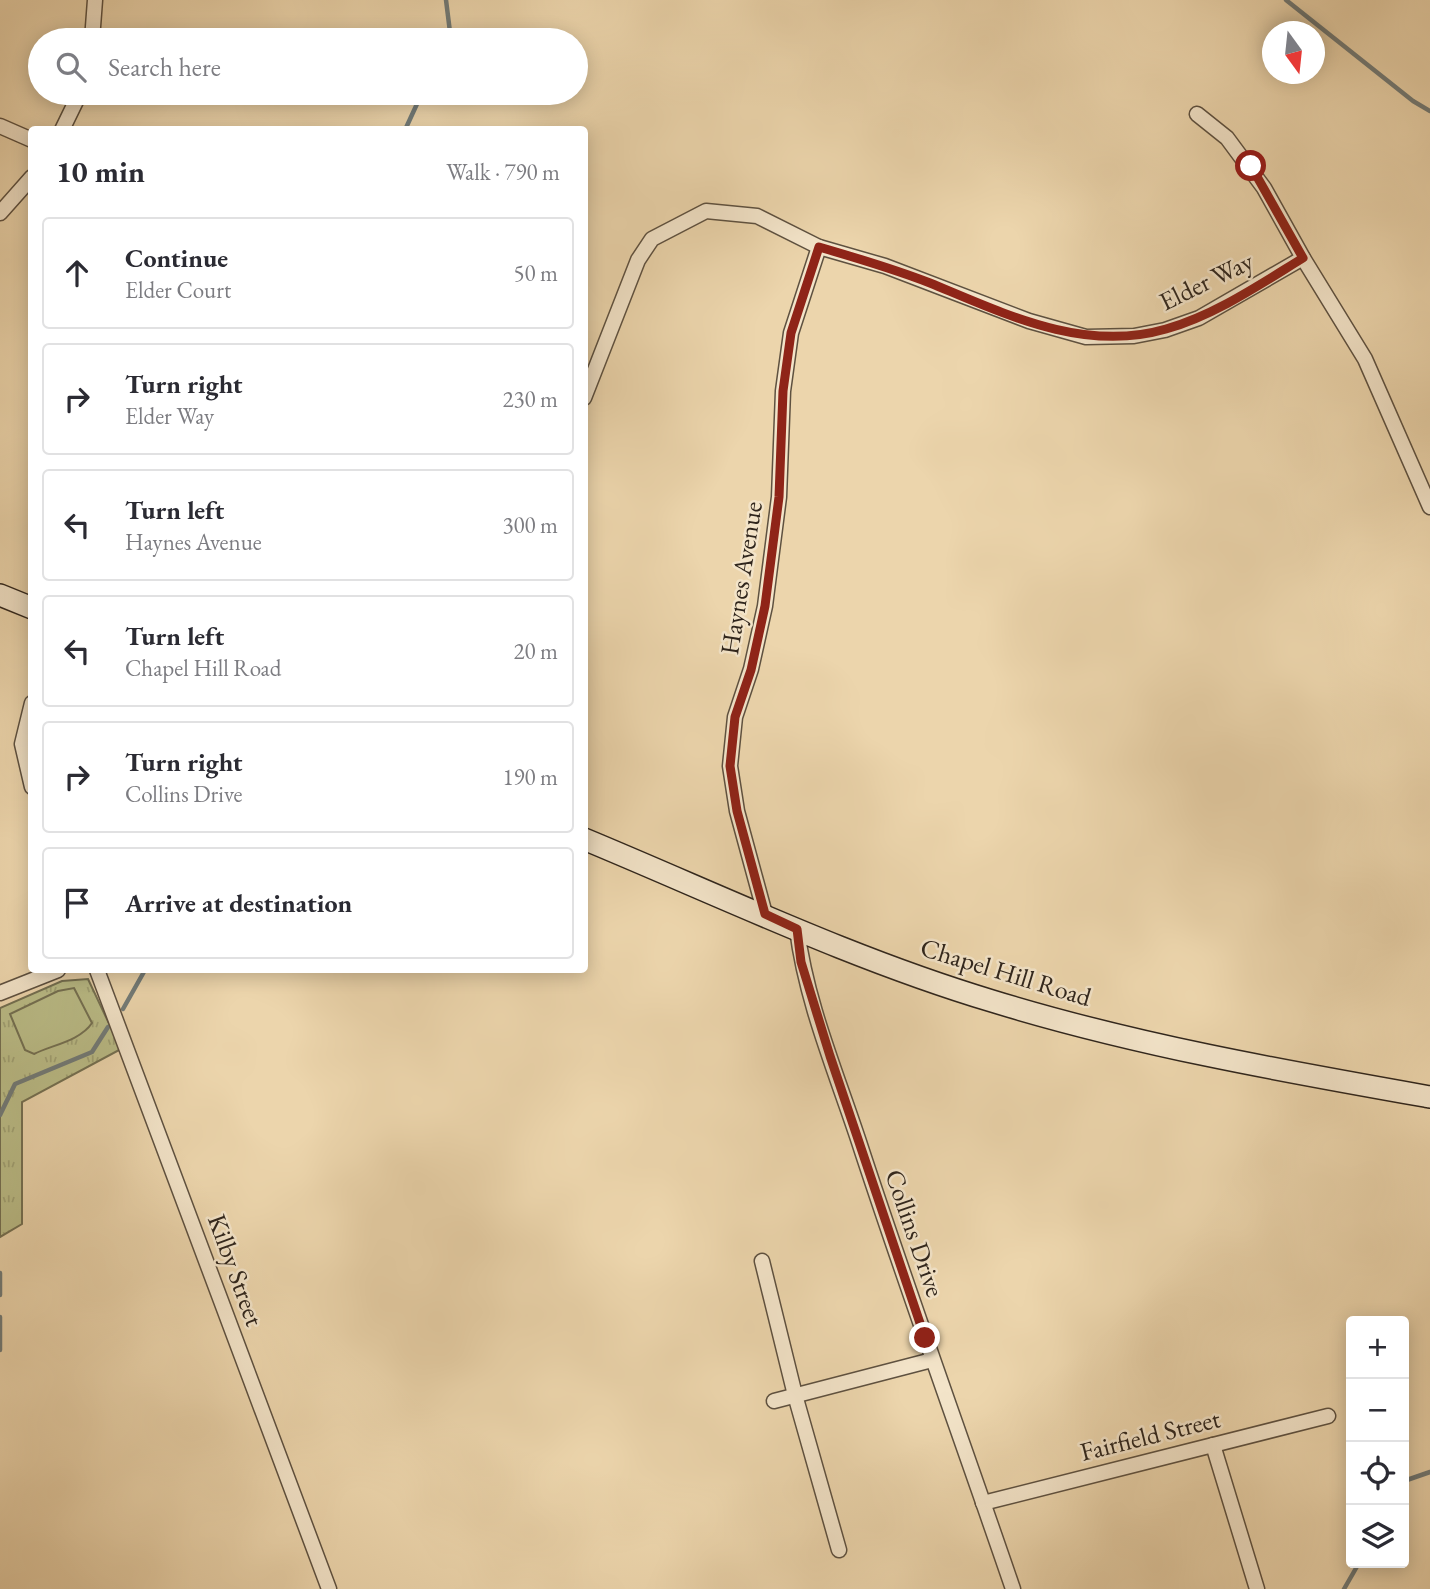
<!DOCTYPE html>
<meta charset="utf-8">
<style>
body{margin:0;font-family:"EB Garamond",serif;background:#f7f7f7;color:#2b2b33}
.controls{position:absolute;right:21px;bottom:21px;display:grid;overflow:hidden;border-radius:7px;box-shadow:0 4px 18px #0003}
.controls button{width:63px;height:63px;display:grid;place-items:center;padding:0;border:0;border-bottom:2px solid #e1e1e2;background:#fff;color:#2b2b33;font:35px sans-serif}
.compass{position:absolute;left:1262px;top:21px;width:63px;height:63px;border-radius:50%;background:#fff;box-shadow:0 4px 18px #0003;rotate:165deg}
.stop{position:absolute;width:21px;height:21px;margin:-16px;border:5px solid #8f2418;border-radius:50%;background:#fff}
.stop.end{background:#8f2418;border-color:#fff;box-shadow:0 2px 7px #0008}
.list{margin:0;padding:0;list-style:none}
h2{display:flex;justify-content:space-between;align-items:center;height:91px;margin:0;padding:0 28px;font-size:30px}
h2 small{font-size:23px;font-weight:400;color:#7c7c81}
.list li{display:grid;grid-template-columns:46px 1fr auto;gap:21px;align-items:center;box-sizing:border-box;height:112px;margin:0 14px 14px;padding:0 14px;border:2px solid #e1e1e2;border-radius:7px}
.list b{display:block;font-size:26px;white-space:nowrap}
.list p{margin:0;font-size:23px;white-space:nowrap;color:#7c7c81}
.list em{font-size:23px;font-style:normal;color:#7c7c81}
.icon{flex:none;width:38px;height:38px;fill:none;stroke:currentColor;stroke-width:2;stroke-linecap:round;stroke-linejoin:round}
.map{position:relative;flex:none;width:1430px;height:1589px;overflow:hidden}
.search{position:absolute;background:#fff;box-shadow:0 4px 18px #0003;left:28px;top:28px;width:560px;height:77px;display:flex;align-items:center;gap:18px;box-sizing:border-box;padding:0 24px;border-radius:38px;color:#7c7c81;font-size:26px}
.panel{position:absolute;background:#fff;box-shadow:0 4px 18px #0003;left:28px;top:126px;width:560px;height:847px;border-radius:7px}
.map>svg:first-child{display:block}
.grass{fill:url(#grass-tufts);stroke:#747052;stroke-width:2}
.pitch{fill:#babc87;stroke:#747052;stroke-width:2}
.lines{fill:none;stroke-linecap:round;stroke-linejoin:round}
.stream{stroke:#727b78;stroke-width:4.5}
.minor-casing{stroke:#5e5140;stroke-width:17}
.secondary-casing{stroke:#2f251c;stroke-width:24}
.minor{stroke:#f3e4c9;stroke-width:14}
.secondary{stroke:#f3e4c9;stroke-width:21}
.route{stroke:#8f2418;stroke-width:9}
.labels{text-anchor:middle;stroke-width:5;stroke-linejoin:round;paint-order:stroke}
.street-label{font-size:26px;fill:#2f251c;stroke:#f3e4c9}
</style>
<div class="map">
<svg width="1430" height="1589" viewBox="0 0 1430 1589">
<defs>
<pattern id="grass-tufts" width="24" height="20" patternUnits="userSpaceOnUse" patternTransform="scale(1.75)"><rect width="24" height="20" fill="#babc87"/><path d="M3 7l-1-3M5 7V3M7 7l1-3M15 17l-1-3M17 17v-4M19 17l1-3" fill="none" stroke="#a0a174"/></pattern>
</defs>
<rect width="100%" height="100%" fill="#ecd5ac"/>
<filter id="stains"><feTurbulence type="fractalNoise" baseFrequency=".00286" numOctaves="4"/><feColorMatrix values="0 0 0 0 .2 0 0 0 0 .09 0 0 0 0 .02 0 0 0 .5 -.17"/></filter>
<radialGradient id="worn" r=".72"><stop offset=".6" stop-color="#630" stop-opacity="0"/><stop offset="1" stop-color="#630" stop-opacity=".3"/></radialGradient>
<polygon class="grass" points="88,979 121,1049 22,1102 22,1224 0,1237 0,1008 62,981"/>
<path class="pitch" d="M74,988L92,1023C80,1041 52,1045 34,1054L25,1050L10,1014L58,991Z"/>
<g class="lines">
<g class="stream">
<polyline points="446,0 450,32 446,40"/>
<polyline points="1286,0 1413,101 1430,111"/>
<polyline points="405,130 422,93"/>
<polyline points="123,1009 145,970"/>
<polyline points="0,1115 15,1084 92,1052 108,1027"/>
<polyline points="0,1273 0,1295"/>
<polyline points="0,1317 0,1350"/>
<polyline points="1404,1481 1430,1472"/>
<polyline points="1344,1589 1359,1563"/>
</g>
<g class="minor-casing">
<g id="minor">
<polyline points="92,40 95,0"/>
<polyline points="1197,114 1227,138 1264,188 1303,258 1365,359 1430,507"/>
<polyline points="0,126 32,140"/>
<polyline points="62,130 80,93"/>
<polyline points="0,213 32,177"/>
<polyline points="584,398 638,260 652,239 706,211 757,216 819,247 885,266 1029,321 1086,337 1134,336 1165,330 1199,318 1303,258"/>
<polyline points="32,703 22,744 32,787"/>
<polyline points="765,914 737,811 730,766 735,717 751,669 765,606 779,497 783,391 791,333 819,247"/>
<path d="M797,929C806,1002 836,1072 859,1142C908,1292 962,1440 1013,1589"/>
<polyline points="97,970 329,1589"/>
<polyline points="0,993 58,970"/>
<polyline points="762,1261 795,1395 839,1550"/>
<polyline points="774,1401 932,1360"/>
<polyline points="1213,1445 1257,1589"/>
<polyline points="983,1503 1328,1416"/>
</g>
</g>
<g class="secondary-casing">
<g id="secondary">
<polyline points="0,595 32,608"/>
<path d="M584,839C719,895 852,959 992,1001C1135,1045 1283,1071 1430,1097"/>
</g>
</g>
<use href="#minor" class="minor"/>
<use href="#secondary" class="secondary"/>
</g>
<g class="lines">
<path class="route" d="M925,1338L830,1056L801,962L797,929L765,914L737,811L730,766L735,717L751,670L765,606L779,497L783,391L791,333L819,247C857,258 894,269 930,283C1005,314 1084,353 1166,329C1215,315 1259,285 1303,258L1251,166"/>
</g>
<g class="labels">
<g class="street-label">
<text transform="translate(1206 281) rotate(-26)" y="9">Elder Way</text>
<text transform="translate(741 578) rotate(-81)" y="9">Haynes Avenue</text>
<text transform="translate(1006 972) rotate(17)" y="9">Chapel Hill Road</text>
<text transform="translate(915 1233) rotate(71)" y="9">Collins Drive</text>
<text transform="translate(236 1270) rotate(70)" y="9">Kilby Street</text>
<text transform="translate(1150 1435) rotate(-14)" y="9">Fairfield Street</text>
</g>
</g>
<rect width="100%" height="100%" filter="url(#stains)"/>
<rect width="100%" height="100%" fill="url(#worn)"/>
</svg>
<div class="controls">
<button>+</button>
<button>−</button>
<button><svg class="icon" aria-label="locate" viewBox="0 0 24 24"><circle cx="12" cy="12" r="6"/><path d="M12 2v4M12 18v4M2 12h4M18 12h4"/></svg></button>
<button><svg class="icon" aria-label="layers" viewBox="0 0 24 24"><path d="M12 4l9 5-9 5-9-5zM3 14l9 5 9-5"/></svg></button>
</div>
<svg class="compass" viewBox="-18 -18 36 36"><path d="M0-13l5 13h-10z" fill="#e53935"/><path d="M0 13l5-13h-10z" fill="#7c7c81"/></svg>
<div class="stop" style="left:1251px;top:166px"></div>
<div class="stop end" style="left:925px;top:1338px"></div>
<div class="search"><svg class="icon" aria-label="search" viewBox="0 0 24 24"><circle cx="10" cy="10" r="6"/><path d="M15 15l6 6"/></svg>Search here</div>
<section class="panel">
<h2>10 min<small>Walk · 790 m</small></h2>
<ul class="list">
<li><svg class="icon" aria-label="ahead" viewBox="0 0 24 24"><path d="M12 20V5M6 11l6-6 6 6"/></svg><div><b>Continue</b><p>Elder Court</p></div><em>50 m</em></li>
<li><svg class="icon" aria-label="right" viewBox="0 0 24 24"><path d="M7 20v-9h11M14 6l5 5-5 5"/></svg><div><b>Turn right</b><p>Elder Way</p></div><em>230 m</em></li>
<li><svg class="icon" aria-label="left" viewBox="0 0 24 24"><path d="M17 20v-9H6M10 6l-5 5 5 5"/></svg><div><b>Turn left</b><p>Haynes Avenue</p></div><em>300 m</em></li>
<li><svg class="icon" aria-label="left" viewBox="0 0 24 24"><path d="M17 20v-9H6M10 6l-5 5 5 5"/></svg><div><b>Turn left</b><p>Chapel Hill Road</p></div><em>20 m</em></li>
<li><svg class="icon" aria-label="right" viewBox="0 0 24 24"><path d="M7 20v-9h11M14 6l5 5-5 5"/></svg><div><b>Turn right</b><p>Collins Drive</p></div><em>190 m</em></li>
<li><svg class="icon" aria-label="arrive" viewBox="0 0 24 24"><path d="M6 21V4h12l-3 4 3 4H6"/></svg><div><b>Arrive at destination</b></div></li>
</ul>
</section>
</div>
